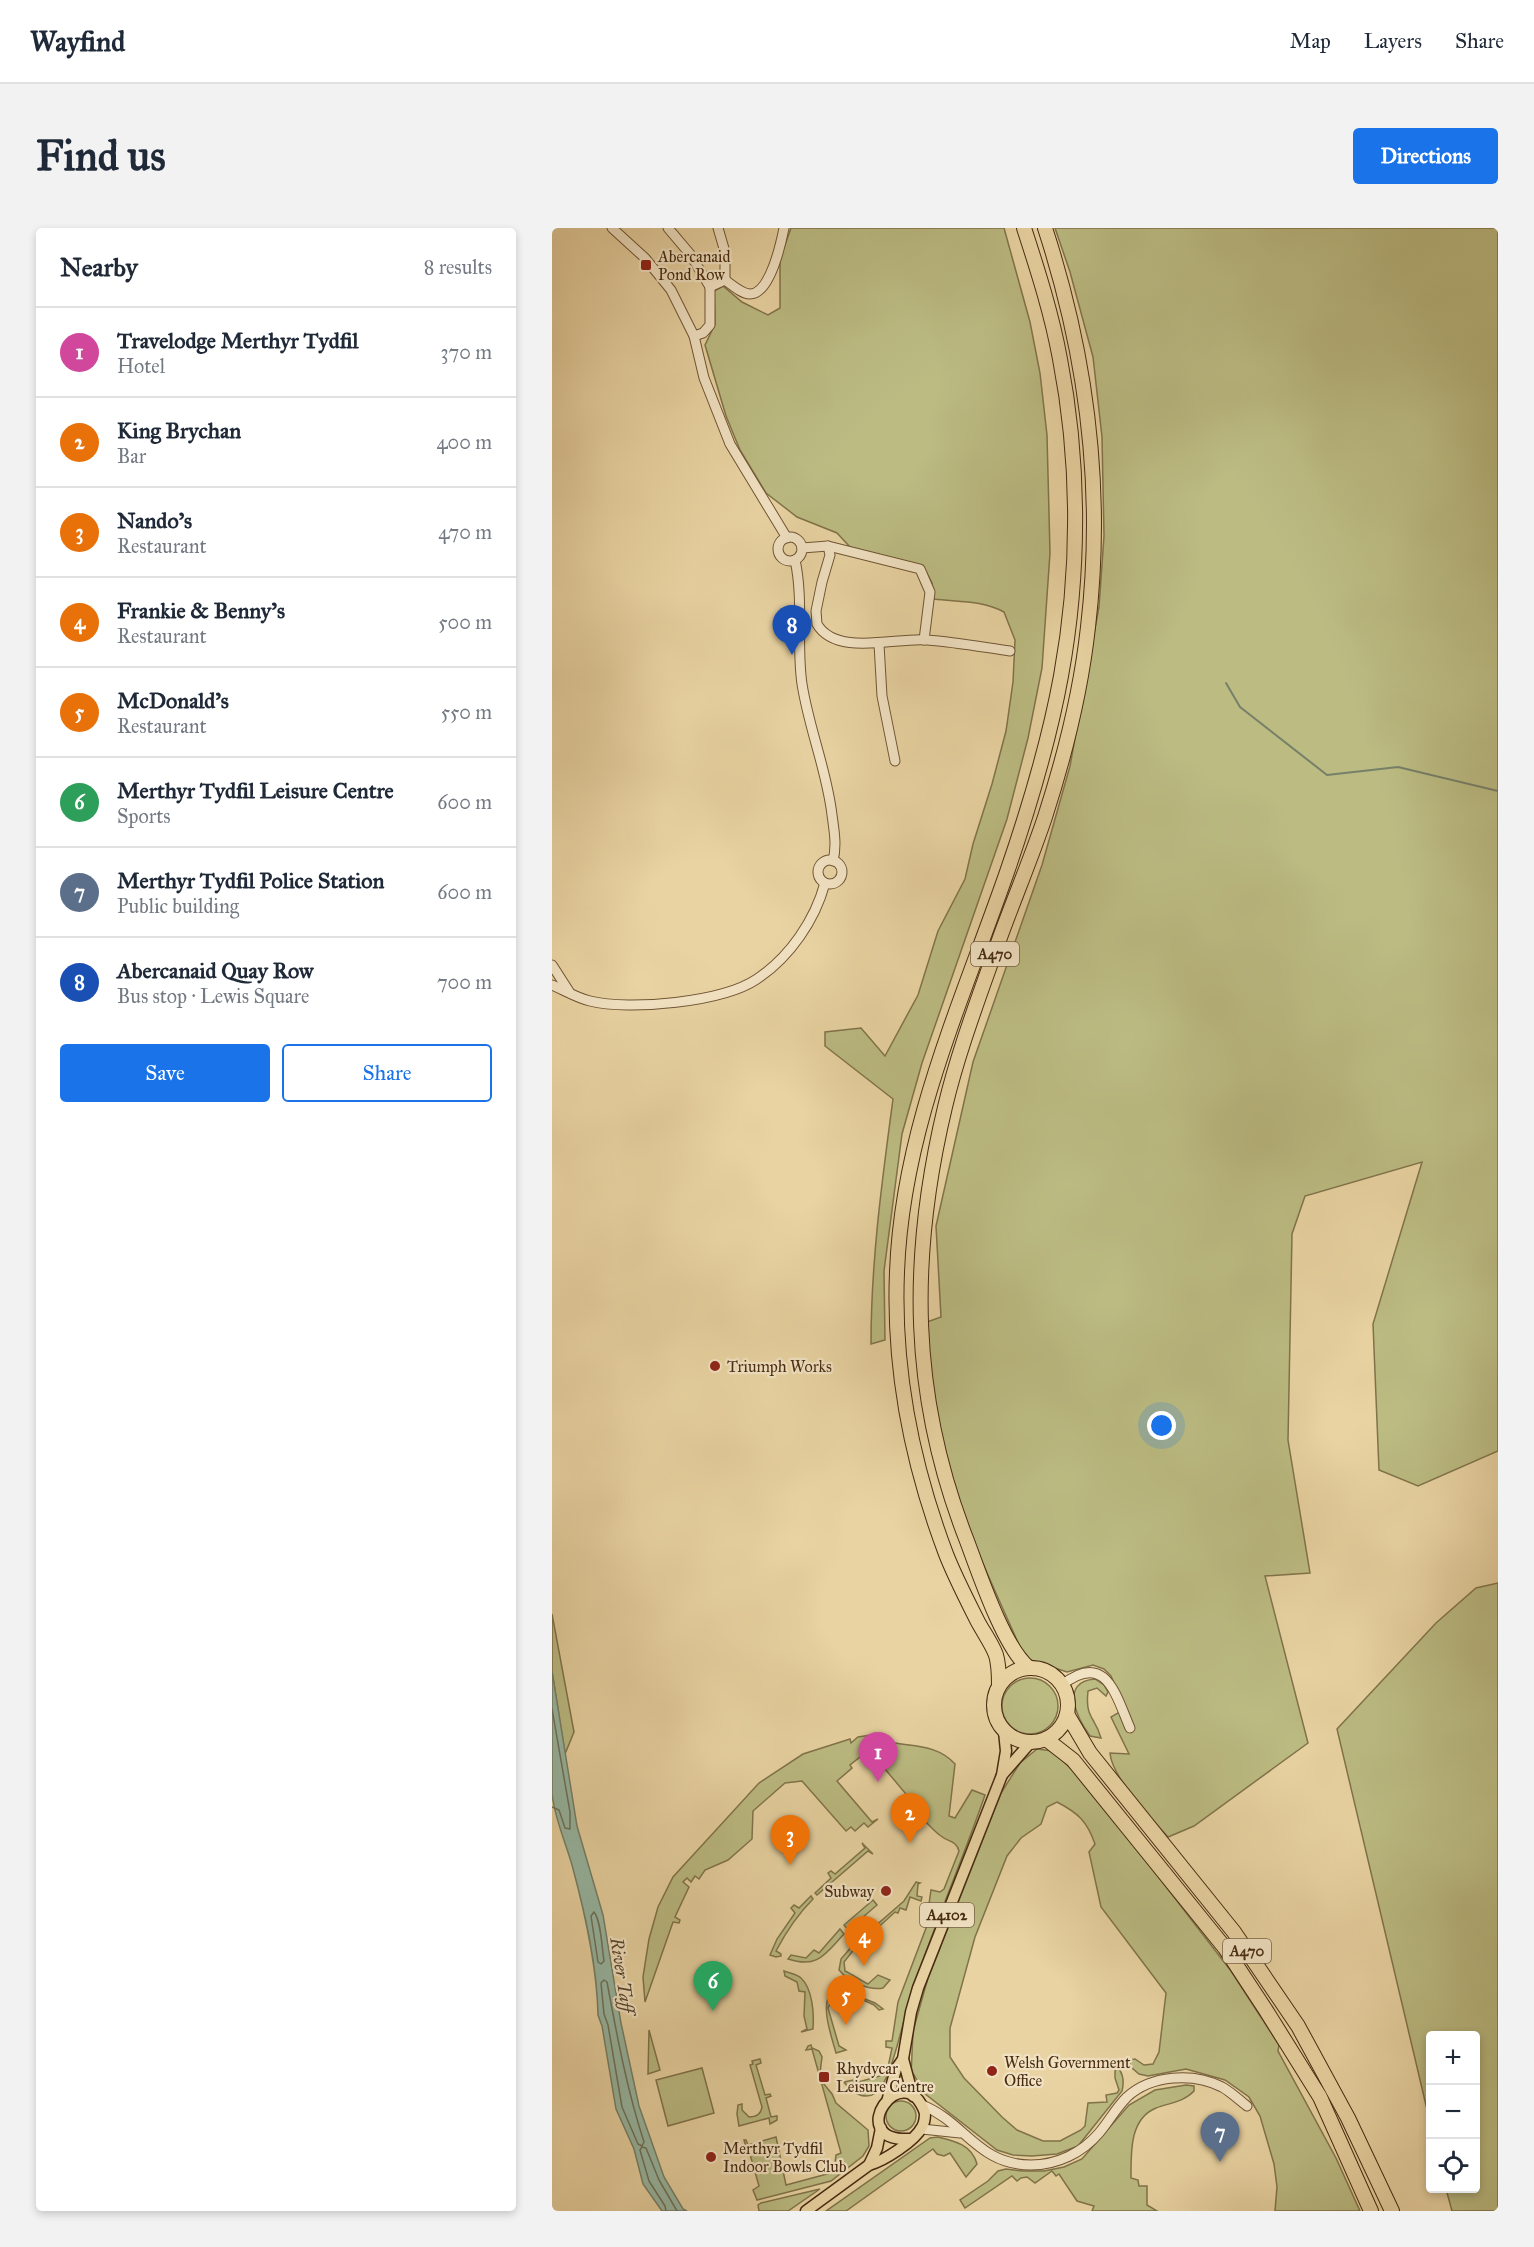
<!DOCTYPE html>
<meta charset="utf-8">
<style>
body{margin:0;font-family:"IM FELL Great Primer",serif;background:#f2f2f3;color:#1f2937}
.controls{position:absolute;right:18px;bottom:18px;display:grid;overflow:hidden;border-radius:6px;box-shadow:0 3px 9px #0003}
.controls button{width:54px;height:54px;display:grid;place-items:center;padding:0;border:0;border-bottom:2px solid #e0e1e3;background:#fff;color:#1f2937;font:30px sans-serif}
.you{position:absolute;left:610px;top:1198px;width:21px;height:21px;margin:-15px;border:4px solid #fff;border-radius:50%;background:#1a73e8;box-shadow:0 0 0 9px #1a73e833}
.badge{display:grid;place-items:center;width:39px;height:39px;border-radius:50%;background:#1a73e8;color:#fff;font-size:20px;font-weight:700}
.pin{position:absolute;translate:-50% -50px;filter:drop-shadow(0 2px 3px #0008)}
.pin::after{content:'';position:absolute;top:32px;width:21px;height:18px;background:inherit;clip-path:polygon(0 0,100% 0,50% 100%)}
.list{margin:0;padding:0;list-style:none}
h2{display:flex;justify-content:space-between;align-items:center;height:78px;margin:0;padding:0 24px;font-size:26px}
h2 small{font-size:20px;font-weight:400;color:#747a83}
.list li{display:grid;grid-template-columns:39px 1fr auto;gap:18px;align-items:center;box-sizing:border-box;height:90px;padding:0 24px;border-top:2px solid #e0e1e3}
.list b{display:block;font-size:22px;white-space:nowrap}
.list p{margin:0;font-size:20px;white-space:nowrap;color:#747a83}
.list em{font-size:20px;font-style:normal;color:#747a83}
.actions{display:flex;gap:12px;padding:18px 24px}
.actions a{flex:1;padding:14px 0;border:2px solid #1a73e8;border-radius:6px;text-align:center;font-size:21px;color:#1a73e8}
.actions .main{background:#1a73e8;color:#fff}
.icon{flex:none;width:33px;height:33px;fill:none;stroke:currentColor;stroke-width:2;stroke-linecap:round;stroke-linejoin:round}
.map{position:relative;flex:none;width:946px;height:1983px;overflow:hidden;border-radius:6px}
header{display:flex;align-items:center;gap:36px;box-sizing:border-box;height:84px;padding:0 30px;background:#fff;border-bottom:2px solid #e0e1e3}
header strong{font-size:28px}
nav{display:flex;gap:33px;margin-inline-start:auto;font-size:21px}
.intro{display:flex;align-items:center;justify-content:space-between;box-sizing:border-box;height:144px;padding:0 36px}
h1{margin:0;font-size:42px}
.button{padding:15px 27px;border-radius:6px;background:#1a73e8;color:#fff;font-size:21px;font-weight:700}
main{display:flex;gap:36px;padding:0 36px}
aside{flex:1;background:#fff;border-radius:6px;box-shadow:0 3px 9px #0003}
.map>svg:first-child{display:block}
.green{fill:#bbbb82;stroke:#81734a;stroke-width:1.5}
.water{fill:#97b8a4;stroke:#778069;stroke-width:1.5}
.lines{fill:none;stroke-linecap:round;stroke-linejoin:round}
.shore{stroke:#6f725a;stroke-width:1.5}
.stream{stroke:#778069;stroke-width:2}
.minor-casing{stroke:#705535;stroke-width:11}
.major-casing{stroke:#472b11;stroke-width:13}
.highway-casing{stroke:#472b11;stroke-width:16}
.minor{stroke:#f1e2c3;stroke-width:9}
.major{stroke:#e9d3a2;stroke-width:10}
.highway{stroke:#e9d3a2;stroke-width:14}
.poi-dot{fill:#8f2418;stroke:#f1e2c3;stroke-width:2}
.labels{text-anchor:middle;stroke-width:4.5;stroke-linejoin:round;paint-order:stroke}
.shield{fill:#f1e2c3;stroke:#7a6246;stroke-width:1.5}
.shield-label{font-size:15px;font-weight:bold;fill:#472b11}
.poi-label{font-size:16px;fill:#472b11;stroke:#f1e2c3;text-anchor:start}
.water-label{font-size:18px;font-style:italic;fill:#57472e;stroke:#f1e2c3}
</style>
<header>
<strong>Wayfind</strong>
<nav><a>Map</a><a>Layers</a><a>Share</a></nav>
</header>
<div class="intro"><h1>Find us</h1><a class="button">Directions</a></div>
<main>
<aside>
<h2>Nearby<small>8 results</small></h2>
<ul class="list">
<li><span class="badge" style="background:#d1479c">1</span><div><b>Travelodge Merthyr Tydfil</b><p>Hotel</p></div><em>370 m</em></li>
<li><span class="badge" style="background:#e8710a">2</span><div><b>King Brychan</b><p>Bar</p></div><em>400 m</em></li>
<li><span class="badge" style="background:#e8710a">3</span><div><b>Nando's</b><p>Restaurant</p></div><em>470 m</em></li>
<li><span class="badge" style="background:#e8710a">4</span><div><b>Frankie &amp; Benny's</b><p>Restaurant</p></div><em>500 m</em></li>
<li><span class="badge" style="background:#e8710a">5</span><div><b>McDonald's</b><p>Restaurant</p></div><em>550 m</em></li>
<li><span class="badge" style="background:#2e9e5b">6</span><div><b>Merthyr Tydfil Leisure Centre</b><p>Sports</p></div><em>600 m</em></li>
<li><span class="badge" style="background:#5c6f8a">7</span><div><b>Merthyr Tydfil Police Station</b><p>Public building</p></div><em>600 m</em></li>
<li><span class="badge" style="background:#1a4fb4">8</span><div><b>Abercanaid Quay Row</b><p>Bus stop · Lewis Square</p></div><em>700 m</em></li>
</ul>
<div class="actions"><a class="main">Save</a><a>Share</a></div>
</aside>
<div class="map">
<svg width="946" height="1983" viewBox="0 0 946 1983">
<rect width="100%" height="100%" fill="#e9d3a2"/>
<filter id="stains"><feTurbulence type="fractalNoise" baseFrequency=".00333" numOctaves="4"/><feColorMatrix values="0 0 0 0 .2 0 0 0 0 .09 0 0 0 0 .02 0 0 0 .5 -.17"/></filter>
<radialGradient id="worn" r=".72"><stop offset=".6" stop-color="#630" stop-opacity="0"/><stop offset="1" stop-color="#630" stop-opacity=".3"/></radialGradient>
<g class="green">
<path d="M239,0H452L478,94L488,145L495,207L498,325L490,440L476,510L455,591L370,835L350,906L332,1043L333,1112L319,1116C319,1033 330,953 341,871L273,818V804L309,800L333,828L366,767L386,703L413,651L421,616L440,556L454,503L461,454L463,412L452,384C430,372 406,374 382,371L380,355L371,338L298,319L285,305L245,289L214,265L188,222L174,188L153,117L163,96L162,63L171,58L190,74L216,87L228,80V31Z"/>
<path d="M503,0H946V1223L866,1258L827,1242L821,1096L870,934L753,968L740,1006L736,1212L758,1345L713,1348L756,1515L642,1598L616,1609C599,1590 560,1550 558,1525L577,1526L559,1489L573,1481L559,1448L552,1441L541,1437L515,1444L479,1432L472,1426L467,1417C445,1367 421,1317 404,1265C386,1210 378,1152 375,1094L389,1089L384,998L421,834L490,637L518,538L547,379L552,308L550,209L541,129L518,44Z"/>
<polygon points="946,1355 946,1983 900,1983 894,1961 924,1960 924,1808 878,1808 878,1894 785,1501 884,1395 924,1360"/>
<polygon points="0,1386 22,1504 13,1526 0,1443"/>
<circle cx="478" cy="1478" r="28"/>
<path d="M543,1451L552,1457L556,1464L554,1468L545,1460L536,1463C533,1491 543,1488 549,1510L538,1508C525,1490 507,1454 543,1451Z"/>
<path d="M319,1507C326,1509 330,1513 337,1514C361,1519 385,1516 403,1536L397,1588L403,1590L420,1562L433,1567C407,1643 373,1716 352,1793C347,1810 337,1855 324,1865C312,1873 299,1864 292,1854L301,1852L303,1855L328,1848L329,1843L335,1844L340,1820L334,1819V1813H340L346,1774L382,1679L377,1676L379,1662L388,1664L392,1661L407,1623C404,1612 396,1614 389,1608C379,1601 373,1591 363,1585L359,1572L317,1522L298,1537L300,1540L285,1553L320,1594L326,1591L316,1599L312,1595L303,1603L299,1599L294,1603L250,1553L233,1555L201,1583L200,1611L176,1632L153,1642L147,1651L143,1648L139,1654L135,1650L131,1654L137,1659L123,1689L128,1692L127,1695L121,1694L93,1774L91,1749L97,1711L106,1679L121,1649L207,1555L251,1526L298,1511L299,1515L306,1509Z"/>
<path d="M485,1521L501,1523L520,1542L598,1638L679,1743L727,1817L726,1823L784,1930L808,1983H723L725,1959L722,1936L708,1888L697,1869L673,1852L634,1841L596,1848L587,1846L580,1840L576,1832L583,1831L592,1837L601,1836L607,1824L614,1765L549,1679L537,1624L543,1616C535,1593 526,1585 505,1574L495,1579L489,1596L469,1610L455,1628L423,1709L398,1800V1829L412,1850L450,1889L465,1902L491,1913H508L529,1902L533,1898L536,1875L555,1874L554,1867L565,1865L567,1862L563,1850V1842L567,1841C572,1848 572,1855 570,1863L526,1918L505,1926L480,1928L461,1927L445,1922L372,1865L362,1847L359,1848L361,1803L376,1750L449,1565L468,1535Z"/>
<polygon points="310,1615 321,1626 316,1623 265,1667 263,1665 279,1650 276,1645 279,1643 283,1646 313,1620"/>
<polygon points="364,1654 368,1655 366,1656 365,1668 370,1669 369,1673 358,1669 354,1682 348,1680 346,1685 343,1684 308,1716 306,1713 352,1673"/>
<path d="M259,1668L261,1671C245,1687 234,1704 224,1723L229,1726V1728L224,1729L218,1727L225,1711L243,1685L239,1680L242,1677L247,1680Z"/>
<polygon points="321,1672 325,1677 296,1702 292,1697"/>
<path d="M288,1701L292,1706C273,1726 266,1741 236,1731L239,1727L254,1730L262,1722L267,1725Z"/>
<path d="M301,1717L304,1719L292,1734L293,1743C300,1746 311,1754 316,1756L326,1747L338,1752L331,1760C317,1763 296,1753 287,1742L289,1731Z"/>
<path d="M232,1743C237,1745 245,1746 249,1750C261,1761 262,1787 261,1801L249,1804L255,1801L252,1788L253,1764L247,1763L245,1754L233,1748Z"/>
<path d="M293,1763L323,1775L331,1781L327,1782L322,1777L298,1766L282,1769L276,1780L287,1818L294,1822L284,1825C280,1810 267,1775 280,1764Z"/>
<polygon points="97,1802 108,1842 96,1846"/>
<polygon points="259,1817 260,1820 267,1823 270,1829 268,1845 271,1855 280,1866 284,1875 316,1902 317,1918 311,1928 279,1953 205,1972 201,1962 207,1958 197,1923 195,1923 192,1912 194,1912 196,1917 224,1909 234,1957 279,1945 278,1939 283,1935 284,1927 289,1925 260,1821 254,1822 256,1818"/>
<path d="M208,1831L209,1835L204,1837L213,1867L218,1866L219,1868L214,1870L219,1889L225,1888V1892L218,1896L217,1890L187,1898L185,1886L186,1877L190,1876V1882L197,1889C204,1889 209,1886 210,1879L198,1837L201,1836L200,1833Z"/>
<polygon points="150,1840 162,1885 116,1898 104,1852"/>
<path d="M634,1857L642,1858V1863C632,1874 617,1875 604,1880C577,1891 579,1926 579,1950L586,1952L587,1958H595V1977L605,1983H540L542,1978L525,1973L507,1946L504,1948L500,1943L483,1955L475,1949L469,1950L465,1953L460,1948L413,1980L408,1972L436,1953L446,1943L454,1941L470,1943H492L512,1939L530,1931L577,1877L603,1862Z"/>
<circle cx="349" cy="1888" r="15"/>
<path d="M386,1909C403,1913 420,1917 425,1936L414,1949L398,1925L392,1928L385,1926L381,1921L294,1983H274L378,1910Z"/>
<polygon points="268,1961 236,1983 207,1983 206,1977 209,1975"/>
</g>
<path class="water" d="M0,1443L25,1598L51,1687L69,1795L87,1878L112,1949L131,1981L135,1983H110L91,1956L82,1921L64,1881L50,1798L46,1787C45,1737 33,1685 20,1637C13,1613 3,1591 0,1566Z"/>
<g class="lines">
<g class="shore">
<polyline points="0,1481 18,1584 18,1601 13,1600 7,1582 0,1579"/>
<path d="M42,1684C49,1692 50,1721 52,1733L49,1736L46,1734L39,1688Z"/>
<path d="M52,1752L55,1754C65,1808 75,1862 92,1914L90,1918L86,1916L70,1879L56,1797L52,1786L49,1755Z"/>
<polyline points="114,1983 113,1978 97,1953 88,1922 90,1919 94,1920 107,1952 125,1983"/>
</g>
<polyline class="stream" points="674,455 688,479 775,547 846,539 946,563"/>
<g class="minor-casing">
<g id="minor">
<polyline points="60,0 93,30 119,62 142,108 152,150 178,216 235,310"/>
<polyline points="116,0 138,26 158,59"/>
<polyline points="166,0 173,24 173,52"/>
<path d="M158,59L173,52C180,57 190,66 198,66C218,66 229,15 232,0"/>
<polyline points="142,108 151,105 158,97 158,59"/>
<circle cx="238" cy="321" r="12"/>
<path d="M276,318L278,327L270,354L264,383L265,396C284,429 345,409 375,412C403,414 430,419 458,423"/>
<polyline points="250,320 276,318 368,341 378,364 372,412"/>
<path d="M243,332C252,373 244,415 250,456C257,501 275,543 280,587C282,602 285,617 281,633"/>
<polyline points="327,416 330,468 343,533"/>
<circle cx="278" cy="644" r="12"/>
<polyline points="0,737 18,765"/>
<path d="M0,757C12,762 25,770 38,773C78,783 171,774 205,751C238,729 263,692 273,655"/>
<path d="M510,1457C554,1422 564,1468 578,1500"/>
<path d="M370,1877C413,1894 426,1937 479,1937C505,1937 530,1925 547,1905C557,1893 564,1880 575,1869C599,1847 641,1844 670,1859C679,1864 687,1872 695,1878"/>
<polyline points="370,1901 408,1905"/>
</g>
</g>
<g class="major-casing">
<g id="major">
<polyline points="450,1547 478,1515"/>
<polyline points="351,1831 361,1868"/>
<polyline points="336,1870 344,1841 351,1831 359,1784 366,1760 450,1547 454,1523 452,1503"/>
<polyline points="317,1937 325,1920 329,1900"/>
<path d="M254,1983L317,1937C332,1933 363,1913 370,1899C373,1894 373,1890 373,1885C352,1826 289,1914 358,1911"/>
</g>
</g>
<g class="highway-casing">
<g id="highway">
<path d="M477,1440C452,1420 427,1345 415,1313C358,1168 357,1030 393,879C406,824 427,769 446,715C461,673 479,631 493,589C513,527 529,463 536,399C552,263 535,129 493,0"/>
<circle cx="479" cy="1477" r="37"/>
<path d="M447,1457C447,1448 447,1437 444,1427C440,1416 432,1405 426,1394C415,1372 403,1349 394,1326C360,1236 341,1140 345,1044C350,903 409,776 455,644C477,580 497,514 509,448C528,345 528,234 508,131C500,87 486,43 472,0"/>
<polyline points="515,1486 538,1525 682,1704 746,1798 796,1890 840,1983"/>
<polyline points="494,1511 521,1532 673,1720 715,1784 768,1869 819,1983"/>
</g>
</g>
<use href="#minor" class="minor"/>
<use href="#major" class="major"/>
<use href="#highway" class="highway"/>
</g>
<g class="poi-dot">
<rect x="88" y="31" width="12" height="12" rx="3"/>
<circle cx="163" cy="1138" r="6"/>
<circle cx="334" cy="1663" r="6"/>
<circle cx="440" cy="1843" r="6"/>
<rect x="266" y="1843" width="12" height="12" rx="3"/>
<circle cx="159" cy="1929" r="6"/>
</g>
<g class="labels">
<g class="shield">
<rect x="419" y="714" width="48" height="24" rx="4.5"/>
<rect x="368" y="1675" width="54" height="24" rx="4.5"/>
<rect x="671" y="1711" width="48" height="24" rx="4.5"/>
</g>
<g class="shield-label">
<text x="443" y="731">A470</text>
<text x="395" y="1692">A4102</text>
<text x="695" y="1728">A470</text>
</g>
<g class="poi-label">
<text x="106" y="34">Abercanaid<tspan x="106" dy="18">Pond Row</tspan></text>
<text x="175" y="1144">Triumph Works</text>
<text x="322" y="1669" text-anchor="end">Subway</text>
<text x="452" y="1840">Welsh Government<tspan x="452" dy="18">Office</tspan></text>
<text x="284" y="1846">Rhydycar<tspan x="284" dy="18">Leisure Centre</tspan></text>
<text x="171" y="1926">Merthyr Tydfil<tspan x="171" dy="18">Indoor Bowls Club</tspan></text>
</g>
<g class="water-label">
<text transform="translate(70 1747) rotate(81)" y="6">River Taff</text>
</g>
</g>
<rect width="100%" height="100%" filter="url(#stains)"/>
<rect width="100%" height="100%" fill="url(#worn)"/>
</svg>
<div class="controls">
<button>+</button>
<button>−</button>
<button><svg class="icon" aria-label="locate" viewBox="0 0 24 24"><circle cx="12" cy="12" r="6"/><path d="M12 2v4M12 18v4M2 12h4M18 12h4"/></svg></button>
</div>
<div class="you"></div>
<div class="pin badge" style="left:326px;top:1554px;background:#d1479c">1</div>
<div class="pin badge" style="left:358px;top:1615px;background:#e8710a">2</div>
<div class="pin badge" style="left:238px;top:1637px;background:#e8710a">3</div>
<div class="pin badge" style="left:312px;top:1738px;background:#e8710a">4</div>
<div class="pin badge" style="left:294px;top:1797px;background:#e8710a">5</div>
<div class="pin badge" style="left:161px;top:1783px;background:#2e9e5b">6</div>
<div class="pin badge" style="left:668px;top:1934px;background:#5c6f8a">7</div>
<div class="pin badge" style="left:240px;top:427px;background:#1a4fb4">8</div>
</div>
</main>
